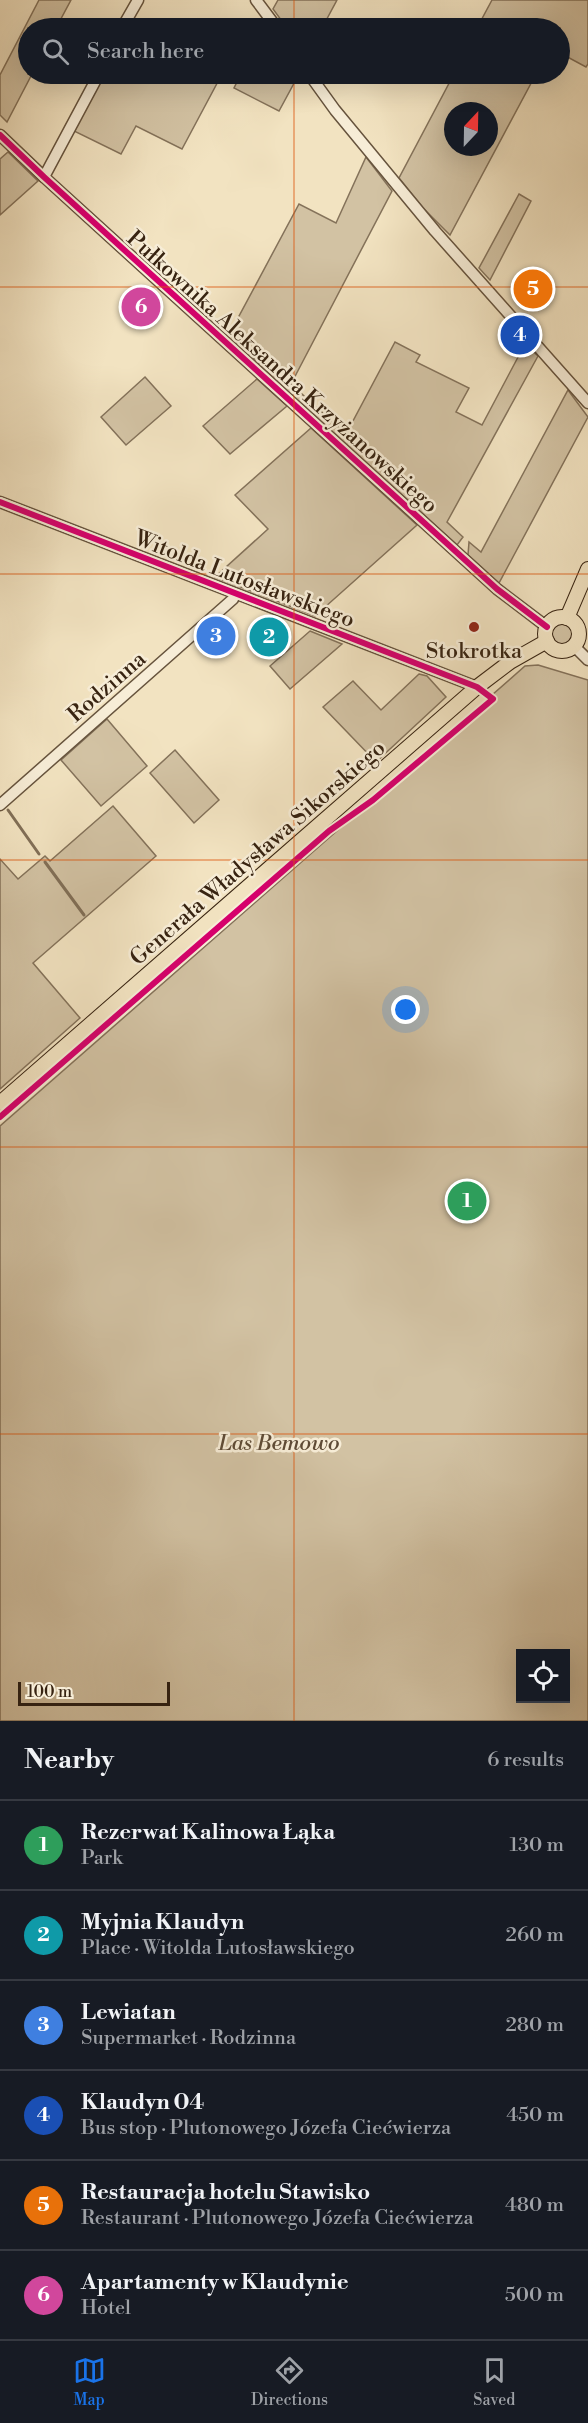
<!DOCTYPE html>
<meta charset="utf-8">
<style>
body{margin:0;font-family:"Libre Bodoni",serif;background:#20242c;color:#f1f3f6}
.controls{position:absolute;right:18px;bottom:18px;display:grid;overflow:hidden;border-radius:0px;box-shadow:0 6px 24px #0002}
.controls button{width:54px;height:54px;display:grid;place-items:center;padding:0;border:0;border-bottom:2px solid #363941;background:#171b24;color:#f1f3f6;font:30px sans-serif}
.compass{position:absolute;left:444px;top:102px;width:54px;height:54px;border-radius:50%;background:#171b24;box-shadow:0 6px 24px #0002;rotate:22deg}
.scale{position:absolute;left:18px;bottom:15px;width:152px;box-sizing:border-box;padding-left:6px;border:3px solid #372311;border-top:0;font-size:16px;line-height:21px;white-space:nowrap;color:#372311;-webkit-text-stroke:4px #f7edd7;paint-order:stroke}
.you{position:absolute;left:406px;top:1010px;width:21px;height:21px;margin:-15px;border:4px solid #fff;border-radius:50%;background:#1a73e8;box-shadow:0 0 0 9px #1a73e833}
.badge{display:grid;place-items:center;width:39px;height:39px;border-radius:50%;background:#1a73e8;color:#fff;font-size:20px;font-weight:700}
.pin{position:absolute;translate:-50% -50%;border:3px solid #fff;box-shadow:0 2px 6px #0006}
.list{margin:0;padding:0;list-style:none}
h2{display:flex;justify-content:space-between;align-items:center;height:78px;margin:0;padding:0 24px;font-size:26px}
h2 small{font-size:20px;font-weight:400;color:#9ea1a6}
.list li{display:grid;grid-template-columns:39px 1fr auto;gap:18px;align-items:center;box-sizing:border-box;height:90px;padding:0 24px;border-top:2px solid #363941}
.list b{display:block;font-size:22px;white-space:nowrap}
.list p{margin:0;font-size:20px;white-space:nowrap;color:#9ea1a6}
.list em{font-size:20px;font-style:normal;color:#9ea1a6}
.icon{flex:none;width:33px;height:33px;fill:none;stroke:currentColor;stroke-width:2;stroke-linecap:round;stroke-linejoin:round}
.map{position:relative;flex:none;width:588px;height:1721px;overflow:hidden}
.search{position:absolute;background:#171b24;box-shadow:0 6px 24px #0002;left:18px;right:18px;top:18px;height:66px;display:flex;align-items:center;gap:15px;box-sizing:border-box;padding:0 21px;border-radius:33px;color:#9ea1a6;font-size:22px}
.sheet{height:618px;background:#171b24}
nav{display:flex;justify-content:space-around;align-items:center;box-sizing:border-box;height:84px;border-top:2px solid #363941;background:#171b24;font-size:16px;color:#9ea1a6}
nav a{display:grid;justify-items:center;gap:3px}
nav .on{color:#1a73e8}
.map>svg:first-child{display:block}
.green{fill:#d2c2a3;stroke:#84725a;stroke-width:1.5;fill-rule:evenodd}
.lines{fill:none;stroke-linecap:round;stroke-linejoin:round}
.stream{stroke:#816f57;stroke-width:3}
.minor-casing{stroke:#66533d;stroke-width:13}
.major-casing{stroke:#372311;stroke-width:16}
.minor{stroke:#f7edd7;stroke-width:10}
.major{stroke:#f2e3c1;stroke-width:14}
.cycleway-casing{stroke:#f7edd7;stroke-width:10}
.cycleway{stroke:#d6006c;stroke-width:6}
.grid{fill:none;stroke:#df560c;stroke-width:1.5;stroke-opacity:0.55}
.poi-dot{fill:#8f2418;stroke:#f7edd7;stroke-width:2}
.labels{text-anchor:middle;stroke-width:5;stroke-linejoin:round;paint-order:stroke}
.street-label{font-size:22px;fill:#372311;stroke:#f7edd7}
.poi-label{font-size:22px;fill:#372311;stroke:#f7edd7}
.park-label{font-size:22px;font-style:italic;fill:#5e4b36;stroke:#f7edd7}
</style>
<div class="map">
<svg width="588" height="1721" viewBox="0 0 588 1721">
<rect width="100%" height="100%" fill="#f2e3c1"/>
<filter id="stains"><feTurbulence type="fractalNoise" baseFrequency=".00333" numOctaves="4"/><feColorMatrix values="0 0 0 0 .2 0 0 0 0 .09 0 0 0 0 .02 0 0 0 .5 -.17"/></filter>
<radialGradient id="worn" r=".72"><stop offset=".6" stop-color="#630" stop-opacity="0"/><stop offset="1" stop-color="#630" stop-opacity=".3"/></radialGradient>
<g class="green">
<polygon points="39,0 71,0 56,28 28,28 28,74 32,74 7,122 0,115 0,75"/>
<polygon points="278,0 337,0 322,28 287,28 273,9"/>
<polygon points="492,0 588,0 588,64 586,67 560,53 560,28 477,28"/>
<polygon points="104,74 222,74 182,149 136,126 121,154 74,131"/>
<polygon points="241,74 299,74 279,111 234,88"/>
<path d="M454,74H536L450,235L423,208L399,178ZM453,111H489V147H453Z"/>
<polygon points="8,152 38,181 0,215 0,159"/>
<polygon points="366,157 392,191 291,384 346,434 395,342 420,355 416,362 469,388 456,412 482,425 525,344 538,356 447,522 463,537 457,545 286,390 231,336 231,331 299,204 336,223"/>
<polygon points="519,194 531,201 490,280 479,268"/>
<polygon points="145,377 171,406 126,445 101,417"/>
<polygon points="257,379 287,406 230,454 203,426"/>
<polygon points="568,390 588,417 499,583 468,555 469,542 481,552"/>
<polygon points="311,428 417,525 315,616 215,577 268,529 235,495"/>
<circle cx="563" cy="634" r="11"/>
<polygon points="310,631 342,644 290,689 270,666"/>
<path d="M538,665L588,680V1721H0V1126L525,666ZM520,1654H566V1698H520Z"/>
<polygon points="419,674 427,676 446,697 376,762 323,707 353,681 381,710"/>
<polygon points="107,719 147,766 101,806 61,760"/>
<polygon points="175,750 219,800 194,823 150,773"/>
<polygon points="113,806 156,856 33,963 80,1018 0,1089 0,859 18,879 45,856 50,861"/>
</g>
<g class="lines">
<g class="stream">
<polyline points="8,810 39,854"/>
<polyline points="45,862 84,915"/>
</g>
<g class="minor-casing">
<g id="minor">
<polyline points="256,0 277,28"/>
<polyline points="122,28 138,0"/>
<polyline points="309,74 335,110 435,231 588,403"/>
<polyline points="0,135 44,177 497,589 547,627"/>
<polyline points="44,177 99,74"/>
<polyline points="0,502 477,687"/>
<polyline points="574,646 588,660"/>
<polyline points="0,805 233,599 235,594"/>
</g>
</g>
<g class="major-casing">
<g id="major">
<circle cx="562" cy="634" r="17"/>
<polyline points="567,618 588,569"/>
<polyline points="0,1103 477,687 510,662 547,641"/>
</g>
</g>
<use href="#minor" class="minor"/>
<use href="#major" class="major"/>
<g class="cycleway-casing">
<g id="cycleway">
<polyline points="0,135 44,177 497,589 547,627"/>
<polyline points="0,502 477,687 493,699 373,800 329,831 0,1117"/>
</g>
</g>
<use href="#cycleway" class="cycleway"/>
</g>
<path class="grid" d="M294,0V28M294,74V1721M0,287H588M0,574H588M0,860H588M0,1147H588M0,1434H588"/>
<circle class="poi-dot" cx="474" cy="627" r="6"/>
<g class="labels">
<g class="street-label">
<text transform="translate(283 371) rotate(42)" y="8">Pułkownika Aleksandra Krzyżanowskiego</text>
<text transform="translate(245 578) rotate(21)" y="8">Witolda Lutosławskiego</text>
<text transform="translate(106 686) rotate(-41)" y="8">Rodzinna</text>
<text transform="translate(257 852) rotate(-41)" y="8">Generała Władysława Sikorskiego</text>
</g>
<g class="poi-label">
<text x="474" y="658">Stokrotka</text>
</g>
<g class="park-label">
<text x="279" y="1450">Las Bemowo</text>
</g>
</g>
<rect width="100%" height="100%" filter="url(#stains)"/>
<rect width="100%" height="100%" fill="url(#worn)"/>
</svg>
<div class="controls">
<button><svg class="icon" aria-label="locate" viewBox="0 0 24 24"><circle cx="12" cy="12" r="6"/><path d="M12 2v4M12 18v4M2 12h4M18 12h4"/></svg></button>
</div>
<svg class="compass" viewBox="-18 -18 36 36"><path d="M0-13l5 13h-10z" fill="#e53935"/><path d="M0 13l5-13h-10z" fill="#9ea1a6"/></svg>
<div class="scale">100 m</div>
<div class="you"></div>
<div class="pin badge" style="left:467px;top:1201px;background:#2e9e5b">1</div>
<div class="pin badge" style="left:269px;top:637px;background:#0f9aa8">2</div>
<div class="pin badge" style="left:216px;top:636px;background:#3f7fe0">3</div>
<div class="pin badge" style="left:520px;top:335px;background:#1a4fb4">4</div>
<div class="pin badge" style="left:533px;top:289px;background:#e8710a">5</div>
<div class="pin badge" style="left:141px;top:307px;background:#d1479c">6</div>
<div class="search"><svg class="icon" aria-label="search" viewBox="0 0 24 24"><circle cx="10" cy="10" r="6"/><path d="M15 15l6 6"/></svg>Search here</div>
</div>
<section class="sheet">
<h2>Nearby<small>6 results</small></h2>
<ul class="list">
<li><span class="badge" style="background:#2e9e5b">1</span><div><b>Rezerwat Kalinowa Łąka</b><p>Park</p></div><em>130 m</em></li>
<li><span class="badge" style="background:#0f9aa8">2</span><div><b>Myjnia Klaudyn</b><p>Place · Witolda Lutosławskiego</p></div><em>260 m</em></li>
<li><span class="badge" style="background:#3f7fe0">3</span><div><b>Lewiatan</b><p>Supermarket · Rodzinna</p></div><em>280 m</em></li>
<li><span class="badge" style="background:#1a4fb4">4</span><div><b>Klaudyn 04</b><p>Bus stop · Plutonowego Józefa Ciećwierza</p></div><em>450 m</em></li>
<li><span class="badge" style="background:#e8710a">5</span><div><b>Restauracja hotelu Stawisko</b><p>Restaurant · Plutonowego Józefa Ciećwierza</p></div><em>480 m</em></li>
<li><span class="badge" style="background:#d1479c">6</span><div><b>Apartamenty w Klaudynie</b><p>Hotel</p></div><em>500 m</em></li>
</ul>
</section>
<nav>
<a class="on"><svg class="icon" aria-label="map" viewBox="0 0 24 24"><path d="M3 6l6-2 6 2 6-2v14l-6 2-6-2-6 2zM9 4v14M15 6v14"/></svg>Map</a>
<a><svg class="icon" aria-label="directions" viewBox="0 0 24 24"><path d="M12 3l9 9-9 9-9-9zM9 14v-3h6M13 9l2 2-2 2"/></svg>Directions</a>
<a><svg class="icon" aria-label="saved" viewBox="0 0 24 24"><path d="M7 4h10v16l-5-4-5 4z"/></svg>Saved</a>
</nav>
